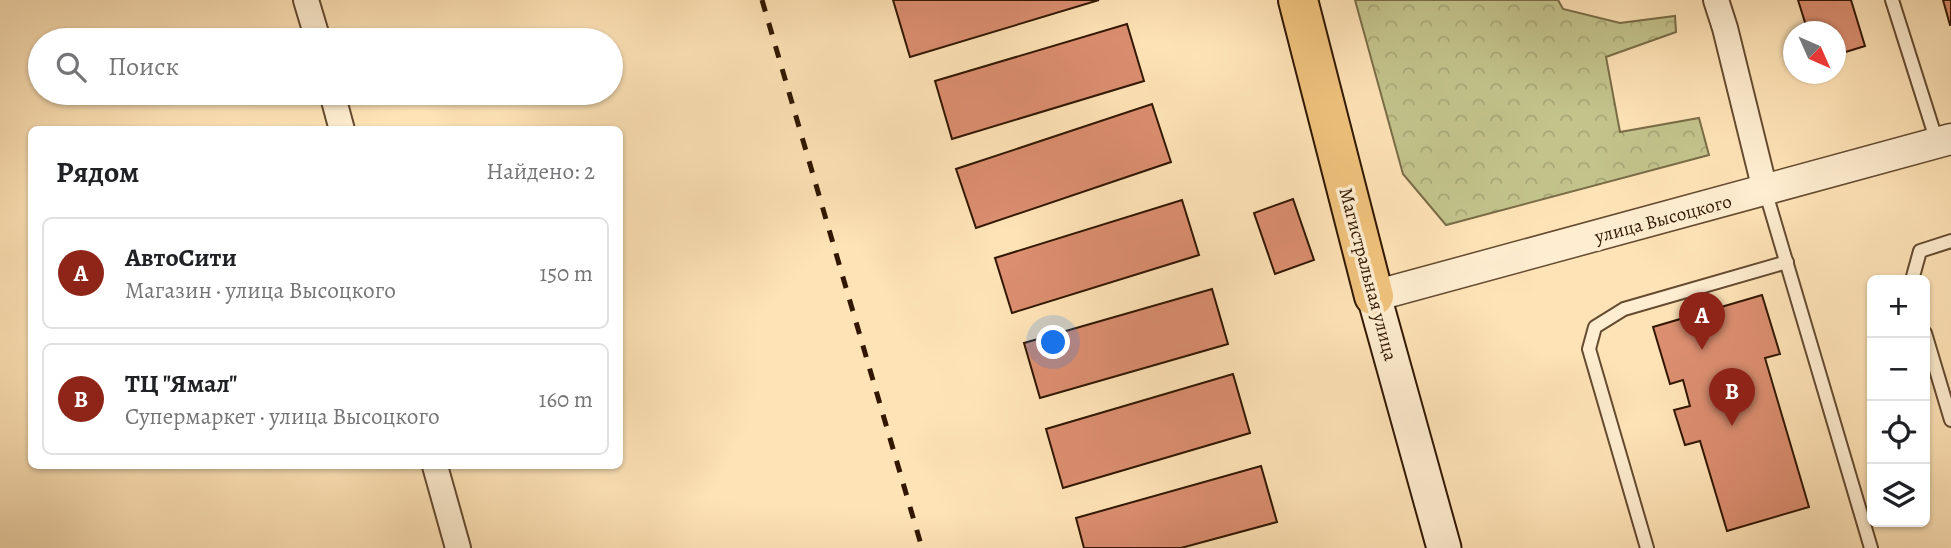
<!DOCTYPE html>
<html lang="ru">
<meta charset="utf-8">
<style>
body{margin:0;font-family:Alegreya,serif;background:#f6f6f6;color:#202124}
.controls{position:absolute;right:21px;bottom:21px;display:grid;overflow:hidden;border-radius:10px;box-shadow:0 2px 5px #0004}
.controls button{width:63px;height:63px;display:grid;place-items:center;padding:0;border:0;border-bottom:2px solid #e0e0e0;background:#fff;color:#202124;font:35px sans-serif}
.compass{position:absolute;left:1783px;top:21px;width:63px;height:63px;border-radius:50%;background:#fff;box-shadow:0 2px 5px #0004;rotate:135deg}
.you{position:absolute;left:1054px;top:343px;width:24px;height:24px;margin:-18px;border:5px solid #fff;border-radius:50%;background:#1a73e8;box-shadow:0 0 0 10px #1a73e833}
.badge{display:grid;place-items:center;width:46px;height:46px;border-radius:50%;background:#8f2418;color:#fff;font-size:23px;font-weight:700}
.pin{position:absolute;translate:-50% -58px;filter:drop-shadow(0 2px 4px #0008)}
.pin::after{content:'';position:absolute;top:37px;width:24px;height:21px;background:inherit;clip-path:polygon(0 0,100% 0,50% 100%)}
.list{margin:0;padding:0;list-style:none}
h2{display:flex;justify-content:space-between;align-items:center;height:91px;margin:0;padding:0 28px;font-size:30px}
h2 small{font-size:23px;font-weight:400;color:#757577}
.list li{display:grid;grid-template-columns:46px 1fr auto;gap:21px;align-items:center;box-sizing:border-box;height:112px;margin:0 14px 14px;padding:0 14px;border:2px solid #e0e0e0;border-radius:10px}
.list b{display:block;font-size:26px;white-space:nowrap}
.list p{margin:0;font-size:23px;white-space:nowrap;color:#757577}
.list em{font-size:23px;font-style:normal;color:#757577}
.icon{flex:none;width:38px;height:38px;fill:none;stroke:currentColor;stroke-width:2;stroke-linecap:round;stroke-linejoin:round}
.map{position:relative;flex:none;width:1951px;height:548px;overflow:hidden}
.search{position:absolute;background:#fff;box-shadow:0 2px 5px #0004;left:28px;top:28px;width:595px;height:77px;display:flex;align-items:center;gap:18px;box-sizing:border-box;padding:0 24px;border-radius:38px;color:#757577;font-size:26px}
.panel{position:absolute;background:#fff;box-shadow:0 2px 5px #0004;left:28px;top:126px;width:595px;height:343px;border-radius:10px}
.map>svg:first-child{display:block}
.forest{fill:url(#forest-crowns);stroke:#7a6d47;stroke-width:2}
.building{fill:#db8e70;stroke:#311702;stroke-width:2}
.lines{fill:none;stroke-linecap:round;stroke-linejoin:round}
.service-casing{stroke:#644a2f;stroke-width:16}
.minor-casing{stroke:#644a2f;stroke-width:28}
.tertiary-casing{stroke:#644a2f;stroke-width:33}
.secondary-casing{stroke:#311702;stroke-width:37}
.primary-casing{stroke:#311702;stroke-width:42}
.service{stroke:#feedd0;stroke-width:12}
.minor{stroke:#feedd0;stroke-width:24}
.tertiary{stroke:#feedd0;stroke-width:30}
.secondary{stroke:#feedd0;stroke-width:33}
.primary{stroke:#efc27c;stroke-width:38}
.rail{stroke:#311702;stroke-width:5;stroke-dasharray:12 12;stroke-linecap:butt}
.labels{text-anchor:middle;stroke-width:7;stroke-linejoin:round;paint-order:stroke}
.street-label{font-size:19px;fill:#311702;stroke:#feedd0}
</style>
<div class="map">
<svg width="1951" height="548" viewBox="0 0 1951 548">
<defs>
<pattern id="forest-crowns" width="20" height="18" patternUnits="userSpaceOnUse" patternTransform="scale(1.75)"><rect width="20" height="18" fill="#c3c38c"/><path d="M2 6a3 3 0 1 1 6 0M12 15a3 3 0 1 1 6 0" fill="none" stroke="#a8a777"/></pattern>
</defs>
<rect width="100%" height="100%" fill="#fee3b7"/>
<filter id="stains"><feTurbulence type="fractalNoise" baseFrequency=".00286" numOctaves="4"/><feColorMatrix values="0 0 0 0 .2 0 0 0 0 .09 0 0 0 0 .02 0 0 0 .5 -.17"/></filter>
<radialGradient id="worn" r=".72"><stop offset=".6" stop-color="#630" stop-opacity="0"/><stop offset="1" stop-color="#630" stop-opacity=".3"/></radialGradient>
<polygon class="forest" points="1355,0 1558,0 1563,9 1620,23 1675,16 1676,32 1606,57 1620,132 1699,118 1709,155 1446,225 1403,174"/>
<g class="building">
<polygon points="893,0 1099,0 910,57"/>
<polygon points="1798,0 1851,0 1865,46 1836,55 1836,32 1808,32"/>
<polygon points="1943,0 1951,0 1951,25 1950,25"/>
<polygon points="1127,24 1144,81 952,139 935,81"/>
<polygon points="1152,104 1171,162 976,228 956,169"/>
<polygon points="1293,199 1314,260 1275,274 1254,213"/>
<polygon points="1182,200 1199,255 1012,313 995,258"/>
<polygon points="1212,289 1228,344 1040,398 1024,343"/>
<polygon points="1762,295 1780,354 1765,358 1809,507 1727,531 1700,441 1685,445 1674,410 1690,406 1683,380 1670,384 1653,327"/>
<polygon points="1233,374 1250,433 1063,488 1046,429"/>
<polygon points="1261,466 1277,522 1181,548 1084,548 1076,518"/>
</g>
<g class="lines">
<g class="service-casing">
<g id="service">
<polyline points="1892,0 1937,142"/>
<polyline points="1765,190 1871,548"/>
<polyline points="1912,280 1920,251 1951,241"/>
<polyline points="1925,333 1951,420"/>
<polyline points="1647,548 1589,349 1595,327 1624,309 1787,262"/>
</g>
</g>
<g class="minor-casing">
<g id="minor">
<polyline points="306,0 318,40"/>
<polyline points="1716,0 1725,28 1765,190"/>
<polyline points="332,93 342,130"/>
<polyline points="435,466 458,548"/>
</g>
</g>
<g class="tertiary-casing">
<polyline id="tertiary" points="1374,296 1951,139"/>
</g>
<g class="secondary-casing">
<polyline id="secondary" points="1374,296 1444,548"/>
</g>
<g class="primary-casing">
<polyline id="primary" points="1298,0 1374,296"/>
</g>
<use href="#service" class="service"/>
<use href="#minor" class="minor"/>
<use href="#tertiary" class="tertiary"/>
<use href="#secondary" class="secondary"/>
<use href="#primary" class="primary"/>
<polyline class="rail" points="762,0 922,548"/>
</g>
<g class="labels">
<g class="street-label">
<text transform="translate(1663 218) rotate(-15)" y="7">улица Высоцкого</text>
<text transform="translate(1369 274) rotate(75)" y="7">Магистральная улица</text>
</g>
</g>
<rect width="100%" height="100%" filter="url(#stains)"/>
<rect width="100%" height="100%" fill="url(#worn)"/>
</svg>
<div class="controls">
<button>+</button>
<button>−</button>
<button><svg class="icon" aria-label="locate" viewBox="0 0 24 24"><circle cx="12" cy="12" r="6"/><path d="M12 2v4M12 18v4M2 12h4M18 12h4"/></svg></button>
<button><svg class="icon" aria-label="layers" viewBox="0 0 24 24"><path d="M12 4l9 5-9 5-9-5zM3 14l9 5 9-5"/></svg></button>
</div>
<svg class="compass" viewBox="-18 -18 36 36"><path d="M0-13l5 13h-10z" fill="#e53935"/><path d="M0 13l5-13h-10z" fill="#757577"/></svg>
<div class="you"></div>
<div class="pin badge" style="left:1702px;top:350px">A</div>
<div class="pin badge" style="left:1732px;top:426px">B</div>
<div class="search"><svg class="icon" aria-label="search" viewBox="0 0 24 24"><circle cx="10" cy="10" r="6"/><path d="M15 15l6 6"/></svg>Поиск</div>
<section class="panel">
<h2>Рядом<small>Найдено: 2</small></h2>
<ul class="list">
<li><span class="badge">A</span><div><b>АвтоСити</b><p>Магазин · улица Высоцкого</p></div><em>150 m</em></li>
<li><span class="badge">B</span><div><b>ТЦ &quot;Ямал&quot;</b><p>Супермаркет · улица Высоцкого</p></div><em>160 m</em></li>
</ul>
</section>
</div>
